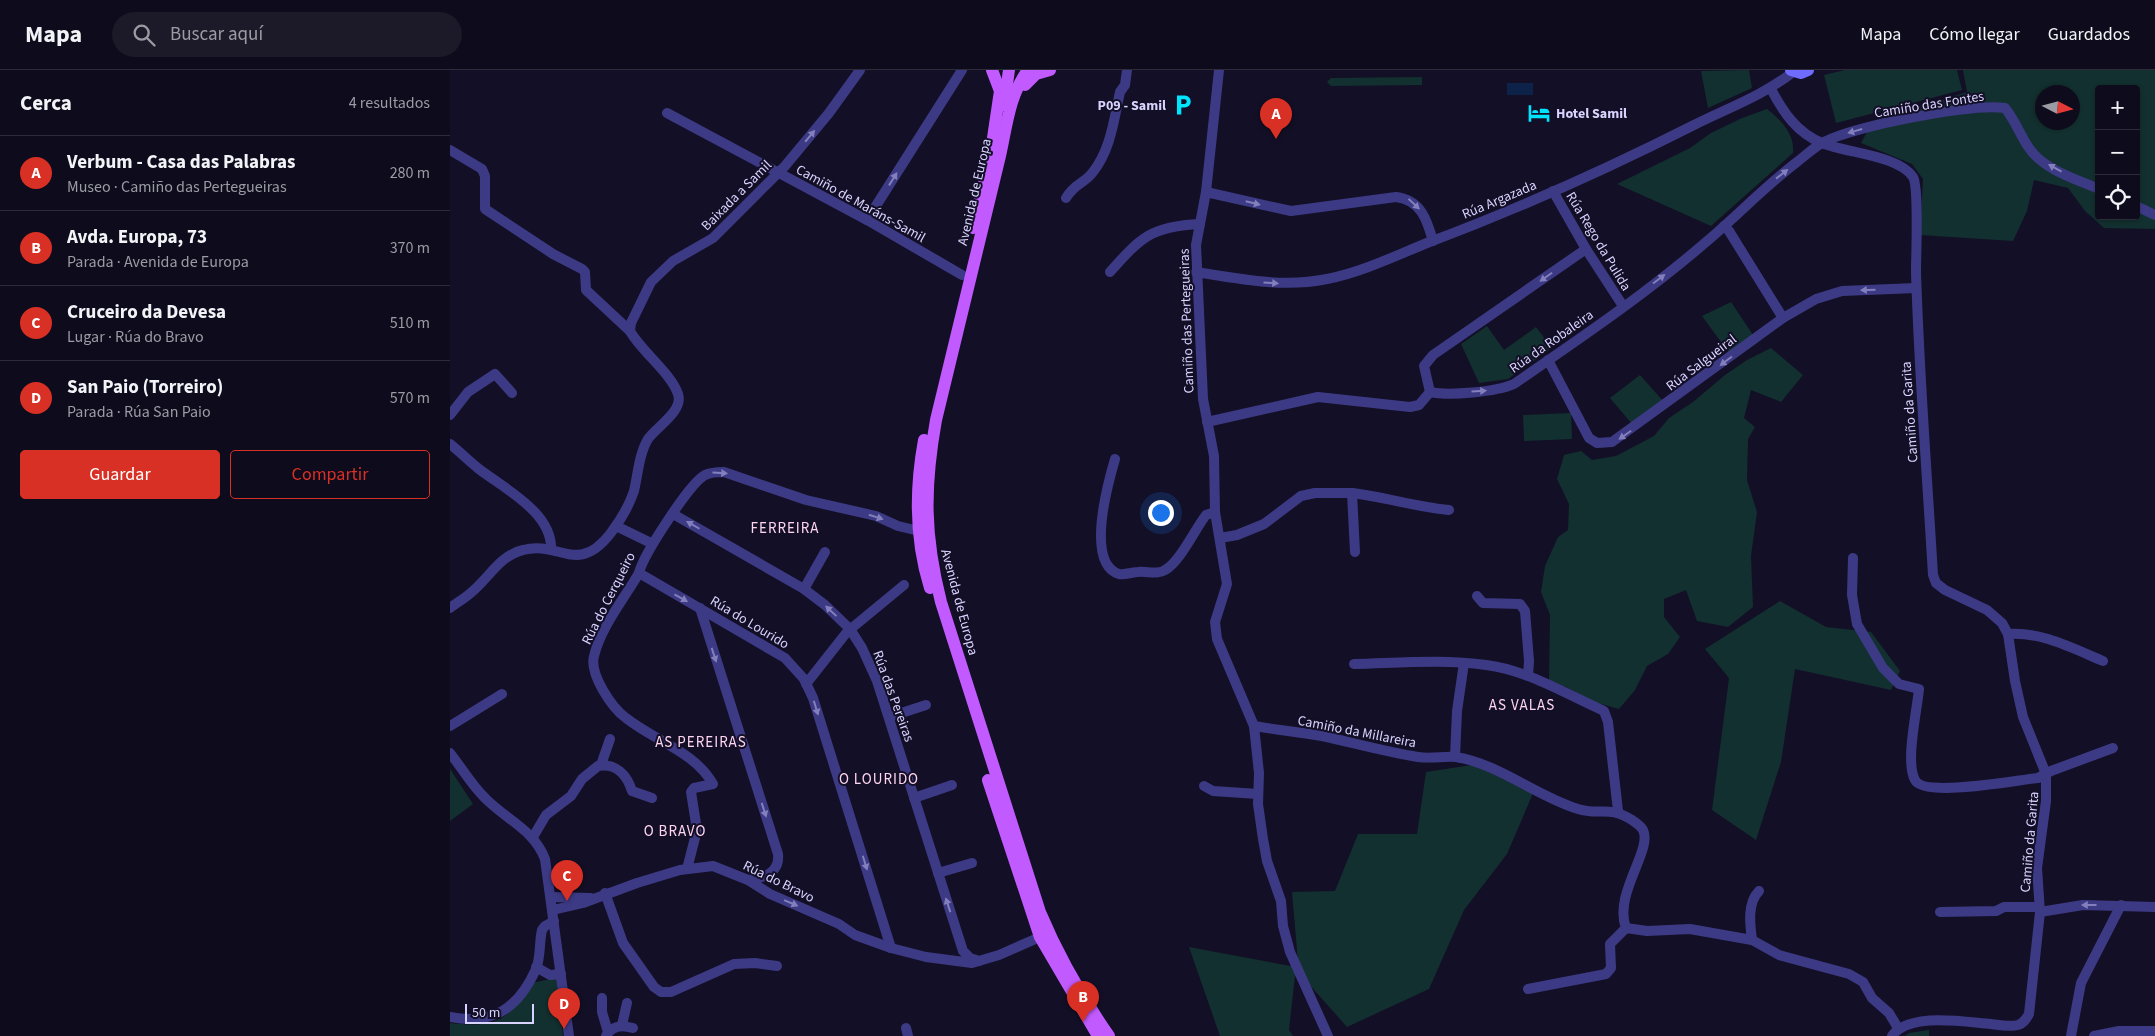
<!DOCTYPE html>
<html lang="es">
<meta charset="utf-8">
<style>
body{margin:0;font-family:"Source Sans 3",sans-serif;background:#1c1929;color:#f1f3f6}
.controls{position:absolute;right:15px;top:15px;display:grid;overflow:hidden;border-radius:5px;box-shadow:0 1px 4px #0004}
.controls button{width:45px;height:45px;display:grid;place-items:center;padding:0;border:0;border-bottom:1px solid #2e2b3b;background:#0e0b1c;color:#f1f3f6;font:25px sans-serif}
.compass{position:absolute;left:1585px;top:15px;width:45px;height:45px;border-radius:50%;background:#0e0b1c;box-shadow:0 1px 4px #0004;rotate:96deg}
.scale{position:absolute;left:15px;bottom:12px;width:69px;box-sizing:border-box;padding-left:5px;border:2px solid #d9d4ff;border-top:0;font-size:14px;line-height:18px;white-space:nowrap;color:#d9d4ff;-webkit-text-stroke:4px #130f26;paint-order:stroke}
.you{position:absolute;left:710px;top:442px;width:18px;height:18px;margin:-12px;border:4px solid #fff;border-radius:50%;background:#1a73e8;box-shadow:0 0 0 8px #1a73e833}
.badge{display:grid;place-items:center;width:32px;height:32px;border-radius:50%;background:#d93025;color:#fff;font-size:16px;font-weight:700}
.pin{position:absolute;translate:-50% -41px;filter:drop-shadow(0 1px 2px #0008)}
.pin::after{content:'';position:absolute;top:26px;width:18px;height:15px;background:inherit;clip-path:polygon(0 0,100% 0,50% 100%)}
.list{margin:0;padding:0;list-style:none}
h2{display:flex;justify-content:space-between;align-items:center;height:65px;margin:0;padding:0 20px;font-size:21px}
h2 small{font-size:16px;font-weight:400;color:#9b9ba3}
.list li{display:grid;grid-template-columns:32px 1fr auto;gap:15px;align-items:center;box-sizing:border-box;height:75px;padding:0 20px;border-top:1px solid #2e2b3b}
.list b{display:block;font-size:19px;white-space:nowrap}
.list p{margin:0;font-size:16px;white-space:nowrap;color:#9b9ba3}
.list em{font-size:16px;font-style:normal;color:#9b9ba3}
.actions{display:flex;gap:10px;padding:15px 20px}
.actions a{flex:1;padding:11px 0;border:1px solid #d93025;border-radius:5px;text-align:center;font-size:18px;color:#d93025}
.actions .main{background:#d93025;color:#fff}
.icon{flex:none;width:28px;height:28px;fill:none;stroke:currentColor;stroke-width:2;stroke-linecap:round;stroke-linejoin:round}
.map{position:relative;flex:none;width:1705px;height:966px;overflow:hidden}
header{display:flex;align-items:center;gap:30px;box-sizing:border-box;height:70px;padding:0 25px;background:#0e0b1c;border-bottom:1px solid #2e2b3b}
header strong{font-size:24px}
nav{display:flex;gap:28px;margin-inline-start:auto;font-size:18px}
.search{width:350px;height:45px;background:#1c1929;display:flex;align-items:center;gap:12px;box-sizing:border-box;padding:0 18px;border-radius:28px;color:#9b9ba3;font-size:19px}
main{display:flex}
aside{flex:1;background:#0e0b1c}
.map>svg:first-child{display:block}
.green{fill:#12302f;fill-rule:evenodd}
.water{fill:#0c2248}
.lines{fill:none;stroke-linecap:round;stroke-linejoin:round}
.street{stroke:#3d3a85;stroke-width:10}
.secondary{stroke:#6f6bff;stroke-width:12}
.primary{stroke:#c25bff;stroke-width:12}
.oneway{fill:#837fbc}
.labels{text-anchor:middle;stroke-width:4;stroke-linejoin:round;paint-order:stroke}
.street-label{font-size:14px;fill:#d9d4ff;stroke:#130f26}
.poi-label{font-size:14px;font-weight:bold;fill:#d9d4ff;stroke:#130f26;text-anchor:end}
.neighbourhood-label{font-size:15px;letter-spacing:1px;fill:#ffd6f0;stroke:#130f26}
</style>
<header>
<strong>Mapa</strong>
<div class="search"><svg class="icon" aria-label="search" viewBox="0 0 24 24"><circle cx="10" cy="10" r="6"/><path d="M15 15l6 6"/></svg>Buscar aquí</div>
<nav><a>Mapa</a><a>Cómo llegar</a><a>Guardados</a></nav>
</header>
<main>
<aside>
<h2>Cerca<small>4 resultados</small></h2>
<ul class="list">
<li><span class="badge">A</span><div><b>Verbum - Casa das Palabras</b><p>Museo · Camiño das Pertegueiras</p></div><em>280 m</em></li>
<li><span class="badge">B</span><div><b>Avda. Europa, 73</b><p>Parada · Avenida de Europa</p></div><em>370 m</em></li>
<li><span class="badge">C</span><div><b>Cruceiro da Devesa</b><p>Lugar · Rúa do Bravo</p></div><em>510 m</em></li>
<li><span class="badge">D</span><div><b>San Paio (Torreiro)</b><p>Parada · Rúa San Paio</p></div><em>570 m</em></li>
</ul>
<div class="actions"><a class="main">Guardar</a><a>Compartir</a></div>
</aside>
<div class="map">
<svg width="1705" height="966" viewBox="0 0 1705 966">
<rect width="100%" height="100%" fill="#130f26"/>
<g class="green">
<polygon points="1299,0 1302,18 1258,38 1251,1"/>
<polygon points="1395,0 1507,0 1512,20 1386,53 1374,5"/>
<path d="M1513,0H1705V159L1654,158L1635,141L1618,118L1584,110L1577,141L1563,171L1470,165L1473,109L1462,94L1411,73L1423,51L1517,22ZM1649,19H1686V146H1649ZM1592,22H1622V52H1592Z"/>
<polygon points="972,7 972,15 881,16 877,12 881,8"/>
<path d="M1317,39C1331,50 1345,64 1343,83L1261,156L1167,114L1240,78L1261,63L1292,48Z"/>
<polygon points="1281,232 1303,265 1279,283 1252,246"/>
<polygon points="1037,256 1054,280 1086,257 1102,278 1058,309 1029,313 1011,274"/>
<polygon points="1321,278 1353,305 1331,332 1301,320 1294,348 1305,357 1298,369 1297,410 1307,442 1301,486 1303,537 1278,557 1247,551 1236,520 1214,529 1214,547 1230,567 1218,584 1197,596 1185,620 1169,639 1140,631 1116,617 1099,611 1100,545 1091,522 1095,496 1108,467 1118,460 1119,434 1107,409 1114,385 1131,381 1142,390 1166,386 1204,366 1219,348 1243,332 1275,305 1297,290"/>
<polygon points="1190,305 1213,331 1182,354 1160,328"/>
<polygon points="1121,343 1122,369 1074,371 1073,345"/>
<polygon points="1330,531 1376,557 1421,562 1450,601 1441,620 1345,599 1331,692 1306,770 1262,740 1279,608 1255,579"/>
<polygon points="1028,694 1084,721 1057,784 1014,840 979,919 897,957 849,903 842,822 885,821 908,764 967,764 976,702"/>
<polygon points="0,699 23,734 0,751"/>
<polygon points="739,877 846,897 839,960 843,966 770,966"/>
<path d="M105,908L107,909L113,966H0V953C44,958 58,952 82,913Z"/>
<polygon points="1479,960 1479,966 1455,966 1459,963"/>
</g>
<rect class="water" x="1057" y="13" width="26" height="12"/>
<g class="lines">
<g class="street">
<polyline points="769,0 756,122 746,175 753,329 764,386 765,442 777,514 765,552 767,569 804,656 809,703 808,734 813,769 817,791 831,831 833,856 840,882 878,966"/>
<path d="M1321,19C1333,42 1347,63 1372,73C1396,83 1448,85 1463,107C1469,117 1466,185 1466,202C1469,303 1477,404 1483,505L1486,513L1495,520L1537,540L1552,553L1558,564L1565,611L1573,647L1596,704V731L1587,798L1590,842L1579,944C1576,949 1574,953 1568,955C1560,957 1549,955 1541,954C1514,952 1459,942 1442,966"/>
<polyline points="217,43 417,150 512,205"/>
<polyline points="0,80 32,99 35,106 35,139 103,184 132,199 135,202 136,220 180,261"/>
<polyline points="1103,121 1136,179 1173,236"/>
<path d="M756,122L841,141L946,127C971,130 977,150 983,171"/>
<path d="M616,128C625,113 634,114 643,102C661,79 664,49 670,22L675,15L677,0"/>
<polyline points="1686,136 1705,145"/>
<polyline points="417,150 512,0"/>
<polyline points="1274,156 1279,161 1333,248"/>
<path d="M660,202C691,167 702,156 750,154"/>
<path d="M746,202C790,209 833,218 877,209C912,202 945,186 977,173C1068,139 1157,99 1244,55C1278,38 1314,25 1343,2"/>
<polyline points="1098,290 1139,368 1147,373 1162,372 1333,248 1366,229 1392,221 1466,218"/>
<path d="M980,322C999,326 1046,322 1064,314C1129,269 1196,224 1256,172C1287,146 1314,117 1347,92C1355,86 1364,77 1374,72C1405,56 1522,33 1555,38C1565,50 1570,65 1579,78C1594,100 1626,109 1649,119"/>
<polyline points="980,322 974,296 983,285 1136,179"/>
<polyline points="0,345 18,322 45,304 62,323"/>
<polyline points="757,352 868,327 960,337 969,335 980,322"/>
<path d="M0,374C10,382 19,391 29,399C55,419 103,443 101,480"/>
<path d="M665,389C658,413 635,493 669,504C675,505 683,502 688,502C697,501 708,505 715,500C730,492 745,459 756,445L765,442"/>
<path d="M902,423C935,427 966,437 999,440"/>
<polyline points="223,444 354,519 375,535 400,559 412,578 427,611 513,881 520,888 529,891"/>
<polyline points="166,456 201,473"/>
<polyline points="770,468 787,465 814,454 851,426 865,423 902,423 905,482"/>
<path d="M1403,488L1402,525L1407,554L1433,598L1449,614L1469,619C1467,641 1455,692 1465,710C1474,728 1567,710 1588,708L1601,701L1663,678"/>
<polyline points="189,503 335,588 354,609 363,628 441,878"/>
<polyline points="354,519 375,482"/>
<polyline points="1027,526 1033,533 1070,534 1075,541 1079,591 1078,606"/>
<path d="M0,538C8,532 17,527 24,520C40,506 51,485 73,480C109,470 127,506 160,464C170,451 179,436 184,421C188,404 189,384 198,369C206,357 234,341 228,324C221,303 191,281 180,261L181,253L201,212L223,191L263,168L335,96L379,43L410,0"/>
<path d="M250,538L328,784C330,803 314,808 298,810"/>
<path d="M1558,564C1590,561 1624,579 1653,591"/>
<path d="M904,594C948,593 993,589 1036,595C1077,600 1116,624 1154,641L1158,652L1168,741"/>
<polyline points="356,614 397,562 454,515"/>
<polyline points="439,647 476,635"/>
<polyline points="0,656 52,624"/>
<path d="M804,656C827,660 849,662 872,666C904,673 936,682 968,687C981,689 994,686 1006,687C1049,694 1086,726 1128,739C1150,746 1158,735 1182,750C1186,753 1191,756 1193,760C1203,780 1163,824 1176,858L1197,861L1240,859L1302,870L1329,885L1399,904L1413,912L1422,928L1439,943L1448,958"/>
<path d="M0,683C12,698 22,716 36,729C57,750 84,760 95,789L119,966"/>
<polyline points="1005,687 1007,641 1014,593"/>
<polyline points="151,695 160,669"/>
<polyline points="754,716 763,721 808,724"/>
<polyline points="464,728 502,715"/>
<path d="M83,767L96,745L121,726L132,709L148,696C166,693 177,705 182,721L202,728"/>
<path d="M237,799L247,760L241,722L244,718L263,714C244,681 205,671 176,648C162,638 139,604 144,586C151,557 174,529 189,503C193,485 240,413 255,405C261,402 268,402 274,402L356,430L426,446L448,456L469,461"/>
<polyline points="488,803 522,793"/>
<polyline points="155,823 173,873 204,917 211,922 221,922 284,894 305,893 327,896"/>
<polyline points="101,827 141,828"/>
<polyline points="103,840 133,833 187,813 230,800 263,796 298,810 320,824 389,854 405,865 441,878 476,887 522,893 549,885 590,867"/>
<polyline points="1490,842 1546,841 1554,837 1589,837"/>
<polyline points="1590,842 1633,835 1705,837"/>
<path d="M1302,870C1300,855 1297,833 1309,821"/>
<polyline points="86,897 100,905 111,904"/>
<polyline points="1078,919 1156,904 1161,898 1160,874 1176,858"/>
<polyline points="152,928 152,942 158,962"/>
<path d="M0,947C43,955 68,939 86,899C91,887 89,872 92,860L95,856L104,851"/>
<polyline points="172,955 177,933"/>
<polyline points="456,958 458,966"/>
<path d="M156,966C162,955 172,955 183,958"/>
<polyline points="1621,966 1631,913 1671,835"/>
<polyline points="1644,966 1669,961 1705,961"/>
</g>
<polyline class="secondary" points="1341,0 1351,3 1358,0"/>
<g class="primary">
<polyline points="542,0 550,21 543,68"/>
<path d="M578,0C559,26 557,55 550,86L486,350C474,417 474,466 491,532L590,842C608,885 632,927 659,966"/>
<polyline points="575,15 586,4 600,0"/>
<polyline points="554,35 559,0"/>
<polyline points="523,158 542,78 548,61"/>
<path d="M474,370C465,419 465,470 480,518"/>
<polyline points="538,710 590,867 648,966"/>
</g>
</g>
<defs><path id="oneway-solid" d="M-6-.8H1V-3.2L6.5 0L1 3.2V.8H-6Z" transform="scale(1.25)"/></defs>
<g class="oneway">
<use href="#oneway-solid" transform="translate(1405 61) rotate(164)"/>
<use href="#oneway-solid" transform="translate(360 66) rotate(-50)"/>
<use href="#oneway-solid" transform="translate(1605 98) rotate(-151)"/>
<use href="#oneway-solid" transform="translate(1332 104) rotate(-38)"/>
<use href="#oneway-solid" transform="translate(443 109) rotate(-58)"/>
<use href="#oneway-solid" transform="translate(803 133) rotate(14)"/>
<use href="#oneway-solid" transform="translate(964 134) rotate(43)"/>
<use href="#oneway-solid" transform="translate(1096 207) rotate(145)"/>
<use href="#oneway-solid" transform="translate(1209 209) rotate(-37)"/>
<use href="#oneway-solid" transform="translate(821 213) rotate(3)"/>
<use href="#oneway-solid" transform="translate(1418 220) rotate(178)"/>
<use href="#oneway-solid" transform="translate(1276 291) rotate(143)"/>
<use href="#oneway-solid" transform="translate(1029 321) rotate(-4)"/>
<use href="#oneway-solid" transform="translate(1175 365) rotate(145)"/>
<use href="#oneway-solid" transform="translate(270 403) rotate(4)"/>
<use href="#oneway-solid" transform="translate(426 447) rotate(18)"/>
<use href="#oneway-solid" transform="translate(243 455) rotate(-150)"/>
<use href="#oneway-solid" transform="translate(231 528) rotate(29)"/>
<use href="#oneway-solid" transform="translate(381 541) rotate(-137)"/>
<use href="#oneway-solid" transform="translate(264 585) rotate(72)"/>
<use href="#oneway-solid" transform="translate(366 638) rotate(73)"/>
<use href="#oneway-solid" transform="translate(314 740) rotate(72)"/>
<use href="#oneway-solid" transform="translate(415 793) rotate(73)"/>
<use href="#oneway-solid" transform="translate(341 833) rotate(23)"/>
<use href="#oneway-solid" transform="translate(498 835) rotate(-108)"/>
<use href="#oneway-solid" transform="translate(1639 835) rotate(-180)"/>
</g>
<defs>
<g id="parking-bare" transform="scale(1.725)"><path d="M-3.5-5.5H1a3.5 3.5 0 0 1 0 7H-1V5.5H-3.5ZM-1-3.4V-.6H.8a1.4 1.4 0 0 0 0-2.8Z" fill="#00e5ff" stroke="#130f26" stroke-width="2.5" paint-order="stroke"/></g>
<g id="hotel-bare" transform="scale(1.725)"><path d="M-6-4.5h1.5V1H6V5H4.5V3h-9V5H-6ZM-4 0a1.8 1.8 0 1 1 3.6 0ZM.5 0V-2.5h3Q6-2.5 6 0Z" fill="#00e5ff" stroke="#130f26" stroke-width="2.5" paint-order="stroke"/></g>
</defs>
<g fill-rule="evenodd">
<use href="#parking-bare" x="733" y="35"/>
<use href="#hotel-bare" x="1089" y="43"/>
</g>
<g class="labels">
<g class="street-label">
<text transform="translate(1479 34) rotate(-9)" y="5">Camiño das Fontes</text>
<text transform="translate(524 122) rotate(-77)" y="5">Avenida de Europa</text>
<text transform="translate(286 125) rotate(-45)" y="5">Baixada a Samil</text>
<text transform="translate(1049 129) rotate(-23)" y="5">Rúa Argazada</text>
<text transform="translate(411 133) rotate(29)" y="5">Camiño de Maráns-Samil</text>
<text transform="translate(1149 171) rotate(59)" y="5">Rúa Rego da Pulida</text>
<text transform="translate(736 251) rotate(-92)" y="5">Camiño das Pertegueiras</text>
<text transform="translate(1101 271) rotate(-35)" y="5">Rúa da Robaleira</text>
<text transform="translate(1251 292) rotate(-37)" y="5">Rúa Salgueiral</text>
<text transform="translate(1459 342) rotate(-94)" y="5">Camiño da Garita</text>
<text transform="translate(158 528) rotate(-63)" y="5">Rúa do Cerqueiro</text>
<text transform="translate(510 532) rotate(75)" y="5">Avenida de Europa</text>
<text transform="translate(300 552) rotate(31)" y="5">Rúa do Lourido</text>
<text transform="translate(444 626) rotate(70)" y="5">Rúa das Pereiras</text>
<text transform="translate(907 661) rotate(11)" y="5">Camiño da Millareira</text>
<text transform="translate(1579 772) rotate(-85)" y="5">Camiño da Garita</text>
<text transform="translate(329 811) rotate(26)" y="5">Rúa do Bravo</text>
</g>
<g class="poi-label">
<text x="716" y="40">P09 - Samil</text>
<text x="1106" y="48" text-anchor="start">Hotel Samil</text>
</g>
<g class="neighbourhood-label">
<text x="335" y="463">FERREIRA</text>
<text x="1072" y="640">AS VALAS</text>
<text x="251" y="677">AS PEREIRAS</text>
<text x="429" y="714">O LOURIDO</text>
<text x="225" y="766">O BRAVO</text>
</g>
</g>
</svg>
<div class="controls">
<button>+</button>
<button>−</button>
<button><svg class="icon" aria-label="locate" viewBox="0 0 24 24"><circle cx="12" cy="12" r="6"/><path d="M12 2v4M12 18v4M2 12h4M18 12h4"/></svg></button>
</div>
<svg class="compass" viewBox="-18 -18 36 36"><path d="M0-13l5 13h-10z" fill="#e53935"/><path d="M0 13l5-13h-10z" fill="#9b9ba3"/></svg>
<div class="scale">50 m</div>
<div class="you"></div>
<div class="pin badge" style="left:826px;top:69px">A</div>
<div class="pin badge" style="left:633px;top:952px">B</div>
<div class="pin badge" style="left:117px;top:831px">C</div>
<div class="pin badge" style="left:114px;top:959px">D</div>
</div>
</main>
